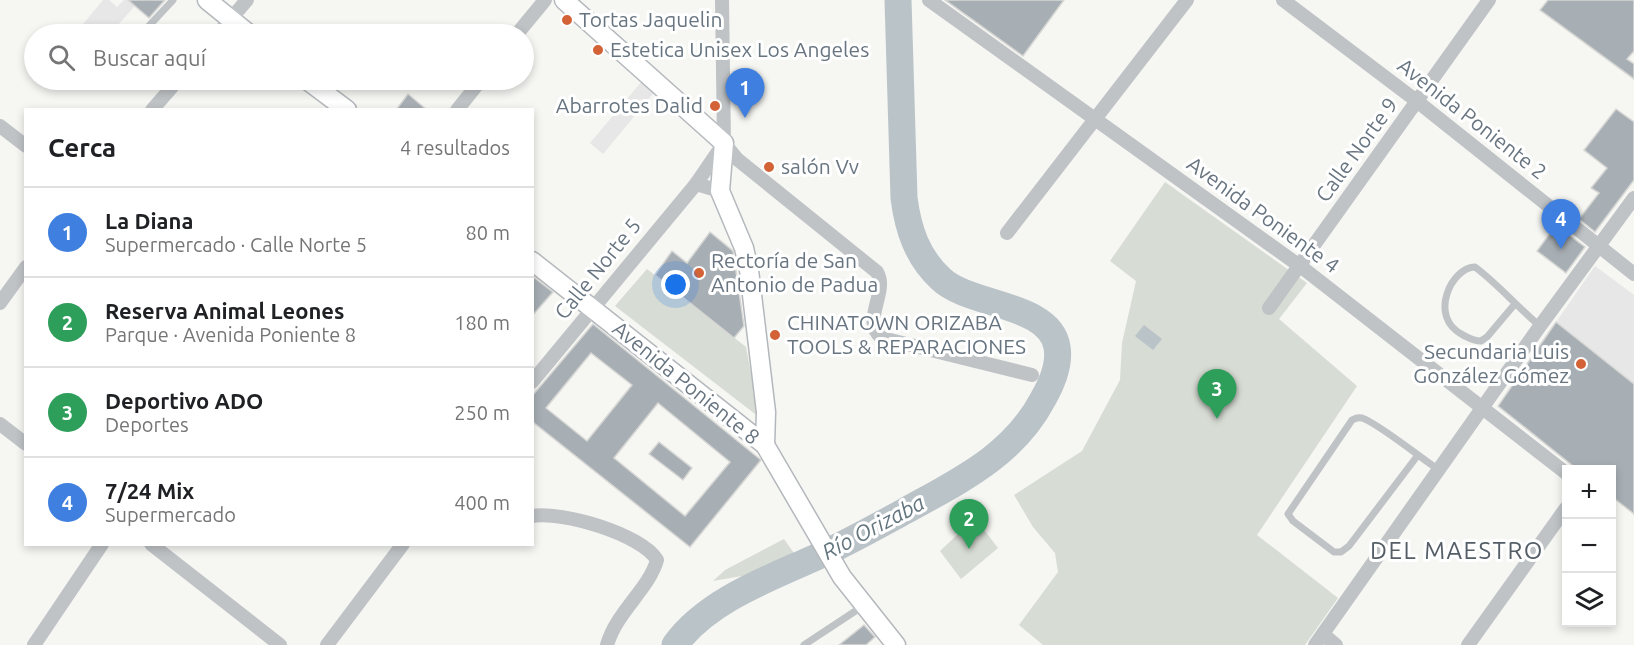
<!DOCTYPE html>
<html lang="es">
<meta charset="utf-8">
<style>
body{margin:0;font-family:Ubuntu,sans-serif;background:#f2f2f2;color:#202124}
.controls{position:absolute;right:18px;bottom:18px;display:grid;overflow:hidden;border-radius:0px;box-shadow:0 3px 9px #0003}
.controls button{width:54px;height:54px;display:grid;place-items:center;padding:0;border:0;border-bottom:2px solid #e0e0e0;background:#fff;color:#202124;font:30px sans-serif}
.you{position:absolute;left:676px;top:285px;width:21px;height:21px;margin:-15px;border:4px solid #fff;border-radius:50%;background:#1a73e8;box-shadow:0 0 0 9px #1a73e833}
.badge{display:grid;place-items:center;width:39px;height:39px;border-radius:50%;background:#0b8043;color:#fff;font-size:20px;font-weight:700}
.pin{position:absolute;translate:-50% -50px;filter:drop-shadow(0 2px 3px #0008)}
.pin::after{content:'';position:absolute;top:32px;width:21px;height:18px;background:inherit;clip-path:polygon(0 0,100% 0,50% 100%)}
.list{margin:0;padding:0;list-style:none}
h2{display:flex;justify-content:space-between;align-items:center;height:78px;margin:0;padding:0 24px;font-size:26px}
h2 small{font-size:20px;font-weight:400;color:#757577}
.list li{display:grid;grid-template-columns:39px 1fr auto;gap:18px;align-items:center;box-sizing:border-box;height:90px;padding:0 24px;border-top:2px solid #e0e0e0}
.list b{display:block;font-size:22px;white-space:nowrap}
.list p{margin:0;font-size:20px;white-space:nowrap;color:#757577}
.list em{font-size:20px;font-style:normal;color:#757577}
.icon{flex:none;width:33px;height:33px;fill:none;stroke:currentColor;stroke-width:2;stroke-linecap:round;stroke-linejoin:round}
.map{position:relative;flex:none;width:1634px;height:645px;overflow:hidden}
.search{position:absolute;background:#fff;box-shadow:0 3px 9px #0003;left:24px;top:24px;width:510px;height:66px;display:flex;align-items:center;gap:15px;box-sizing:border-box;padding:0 21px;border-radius:33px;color:#757577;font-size:22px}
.panel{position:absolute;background:#fff;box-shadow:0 3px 9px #0003;left:24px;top:108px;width:510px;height:438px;border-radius:0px}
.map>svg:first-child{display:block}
.built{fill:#e6e7e6}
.green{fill:#d7dcd4}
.water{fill:#bac3c8}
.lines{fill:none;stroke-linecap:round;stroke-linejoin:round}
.river{stroke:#bac3c8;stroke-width:27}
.building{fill:#a8afb4;stroke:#d7d7d5;stroke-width:1.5;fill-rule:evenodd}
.secondary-casing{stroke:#b4b8bc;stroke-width:21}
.lane{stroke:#bfc3c6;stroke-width:7}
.street{stroke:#bfc3c6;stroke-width:14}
.secondary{stroke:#fff;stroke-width:18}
.poi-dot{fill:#d36236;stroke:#fff;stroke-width:2}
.labels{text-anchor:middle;stroke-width:6;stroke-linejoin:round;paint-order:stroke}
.poi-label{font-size:21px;fill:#687581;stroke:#fff;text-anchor:start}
.street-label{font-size:21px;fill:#687581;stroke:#fff}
.water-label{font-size:22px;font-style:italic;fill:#63757e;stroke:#fff}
.quarter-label{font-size:24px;letter-spacing:1.5px;fill:#555e67;stroke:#fff}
</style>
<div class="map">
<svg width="1634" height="645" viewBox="0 0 1634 645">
<rect width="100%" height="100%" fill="#f6f6f3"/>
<g class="built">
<polygon points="103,0 109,0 117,7 124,0 140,0 110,34 75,34"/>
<polygon points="643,80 656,90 603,154 590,143"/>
<polygon points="1595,266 1634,295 1634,514 1612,496 1612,470 1578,469 1498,406"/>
</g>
<g class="green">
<polygon points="1165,182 1307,283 1279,319 1357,386 1257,535 1338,598 1305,645 1043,645 1019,625 1058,572 1055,553 1033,527 1014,495 1082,451 1120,380 1122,343 1136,281 1110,261"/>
<polygon points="647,269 746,347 759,417 615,306"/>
<polygon points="975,518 998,548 961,579 940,551"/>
<polygon points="784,539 796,556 788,568 713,581 725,570"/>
</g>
<polygon class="water" points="1144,325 1162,339 1153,350 1135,336"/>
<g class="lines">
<path class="river" d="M675,645C706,602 765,580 812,559C844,545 874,528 905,511C959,481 1013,456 1043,399C1051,385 1060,364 1057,347C1050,303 969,306 941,279C917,257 908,229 904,198L898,0"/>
</g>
<g class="building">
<polygon points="128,0 165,0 149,18"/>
<polygon points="945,0 1064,0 1023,56"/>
<polygon points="1548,0 1634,0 1634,51 1627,59 1634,64 1634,79 1540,10"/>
<polygon points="408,94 427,110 396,110"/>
<polygon points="1616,109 1634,122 1634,180 1595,232 1579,219 1599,193 1591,188 1607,168 1584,150"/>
<polygon points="1556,225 1585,247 1566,273 1537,251"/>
<polygon points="710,232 733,251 744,326 734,338 655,275 672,251 687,263"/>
<polygon points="532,276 553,292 532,316"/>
<polygon points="1556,322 1634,384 1634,514 1611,496 1611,470 1578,470 1498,406"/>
<path d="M593,324L761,460L690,547L534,423L532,425V396ZM591,353L632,385L587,441L546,408ZM658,403L730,462L685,516L614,458Z"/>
<polygon points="659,442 692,468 683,480 649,454"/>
<polygon points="864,625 875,637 866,645 839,645"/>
</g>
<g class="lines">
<g class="secondary-casing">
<g id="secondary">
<polyline points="207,0 249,34"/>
<polyline points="564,0 724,143 720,191 744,248 749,270 766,412 765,445"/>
<polyline points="307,80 347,110"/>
<polyline points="532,261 765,445 842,577 896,645"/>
</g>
</g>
<g class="lane">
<polyline points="147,28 173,0"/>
<path d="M1514,305L1487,337L1481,341C1474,341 1469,338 1463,335C1427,317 1452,267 1475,267C1499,285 1517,307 1540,326"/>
<path d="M1418,455L1349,546L1341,552H1334L1293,521L1288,514L1352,420C1357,418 1357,417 1362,418C1378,423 1422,459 1439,470"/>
<polyline points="804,645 863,606"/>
</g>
<g class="street">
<polyline points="929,0 1304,269 1566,473"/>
<polyline points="1283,0 1418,102 1634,274"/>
<polyline points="218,34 247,0"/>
<polyline points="517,34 545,0"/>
<polyline points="152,110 178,80"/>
<polyline points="457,110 481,80"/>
<polyline points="0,126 26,146"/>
<path d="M724,143L737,159L877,272C889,292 860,322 882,338L1032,375"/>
<polyline points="696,184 720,191"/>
<polyline points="1007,233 1187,0"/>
<polyline points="0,303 26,267"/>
<polyline points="1269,308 1489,0"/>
<polyline points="532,382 696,184 724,143 722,0"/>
<polyline points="0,424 26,444"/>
<path d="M532,516C563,511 641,534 657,560C649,589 617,611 607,645"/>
<polyline points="151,544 280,645"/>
<polyline points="1323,634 1336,645"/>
<polyline points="34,645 102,544"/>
<polyline points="327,645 403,544"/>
<polyline points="1315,645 1540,326 1634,198"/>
<polyline points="1468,645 1566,508"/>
</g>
<use href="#secondary" class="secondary"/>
</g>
<g class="poi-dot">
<circle cx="567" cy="20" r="6"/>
<circle cx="598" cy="50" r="6"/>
<circle cx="715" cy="106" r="6"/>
<circle cx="769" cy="167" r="6"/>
<circle cx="699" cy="273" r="6"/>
<circle cx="775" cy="335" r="6"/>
<circle cx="1581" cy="364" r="6"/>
</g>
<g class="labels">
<g class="poi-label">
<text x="579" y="27">Tortas Jaquelin</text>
<text x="610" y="57">Estetica Unisex Los Angeles</text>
<text x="703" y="113" text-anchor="end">Abarrotes Dalid</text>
<text x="781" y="174">salón Vv</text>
<text x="711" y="268">Rectoría de San<tspan x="711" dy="24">Antonio de Padua</tspan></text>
<text x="787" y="330">CHINATOWN ORIZABA<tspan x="787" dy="24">TOOLS &amp; REPARACIONES</tspan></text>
<text x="1569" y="359" text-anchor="end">Secundaria Luis<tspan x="1569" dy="24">González Gómez</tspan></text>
</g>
<g class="street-label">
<text transform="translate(1472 119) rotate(38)" y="7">Avenida Poniente 2</text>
<text transform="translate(1357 150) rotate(-54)" y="7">Calle Norte 9</text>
<text transform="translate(1263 215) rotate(36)" y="7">Avenida Poniente 4</text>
<text transform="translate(598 269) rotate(-51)" y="7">Calle Norte 5</text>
<text transform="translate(686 383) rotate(39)" y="7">Avenida Poniente 8</text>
</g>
<g class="water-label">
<text transform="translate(873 527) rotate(-28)" y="8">Río Orizaba</text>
</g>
<g class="quarter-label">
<text x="1457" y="559">DEL MAESTRO</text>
</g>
</g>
</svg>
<div class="controls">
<button>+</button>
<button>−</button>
<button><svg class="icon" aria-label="layers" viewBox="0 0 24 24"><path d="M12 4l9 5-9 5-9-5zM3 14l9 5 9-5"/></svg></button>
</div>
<div class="you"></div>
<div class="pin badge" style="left:745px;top:118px;background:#3f7fe0">1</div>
<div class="pin badge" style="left:969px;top:549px;background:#2e9e5b">2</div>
<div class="pin badge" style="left:1217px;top:419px;background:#2e9e5b">3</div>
<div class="pin badge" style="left:1561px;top:249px;background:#3f7fe0">4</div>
<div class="search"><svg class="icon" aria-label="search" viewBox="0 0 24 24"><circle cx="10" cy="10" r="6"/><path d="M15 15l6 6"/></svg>Buscar aquí</div>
<section class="panel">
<h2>Cerca<small>4 resultados</small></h2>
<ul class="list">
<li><span class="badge" style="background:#3f7fe0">1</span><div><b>La Diana</b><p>Supermercado · Calle Norte 5</p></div><em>80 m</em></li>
<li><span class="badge" style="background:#2e9e5b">2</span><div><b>Reserva Animal Leones</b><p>Parque · Avenida Poniente 8</p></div><em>180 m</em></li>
<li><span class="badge" style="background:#2e9e5b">3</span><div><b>Deportivo ADO</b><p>Deportes</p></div><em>250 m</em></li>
<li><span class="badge" style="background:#3f7fe0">4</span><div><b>7/24 Mix</b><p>Supermercado</p></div><em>400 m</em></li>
</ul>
</section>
</div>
